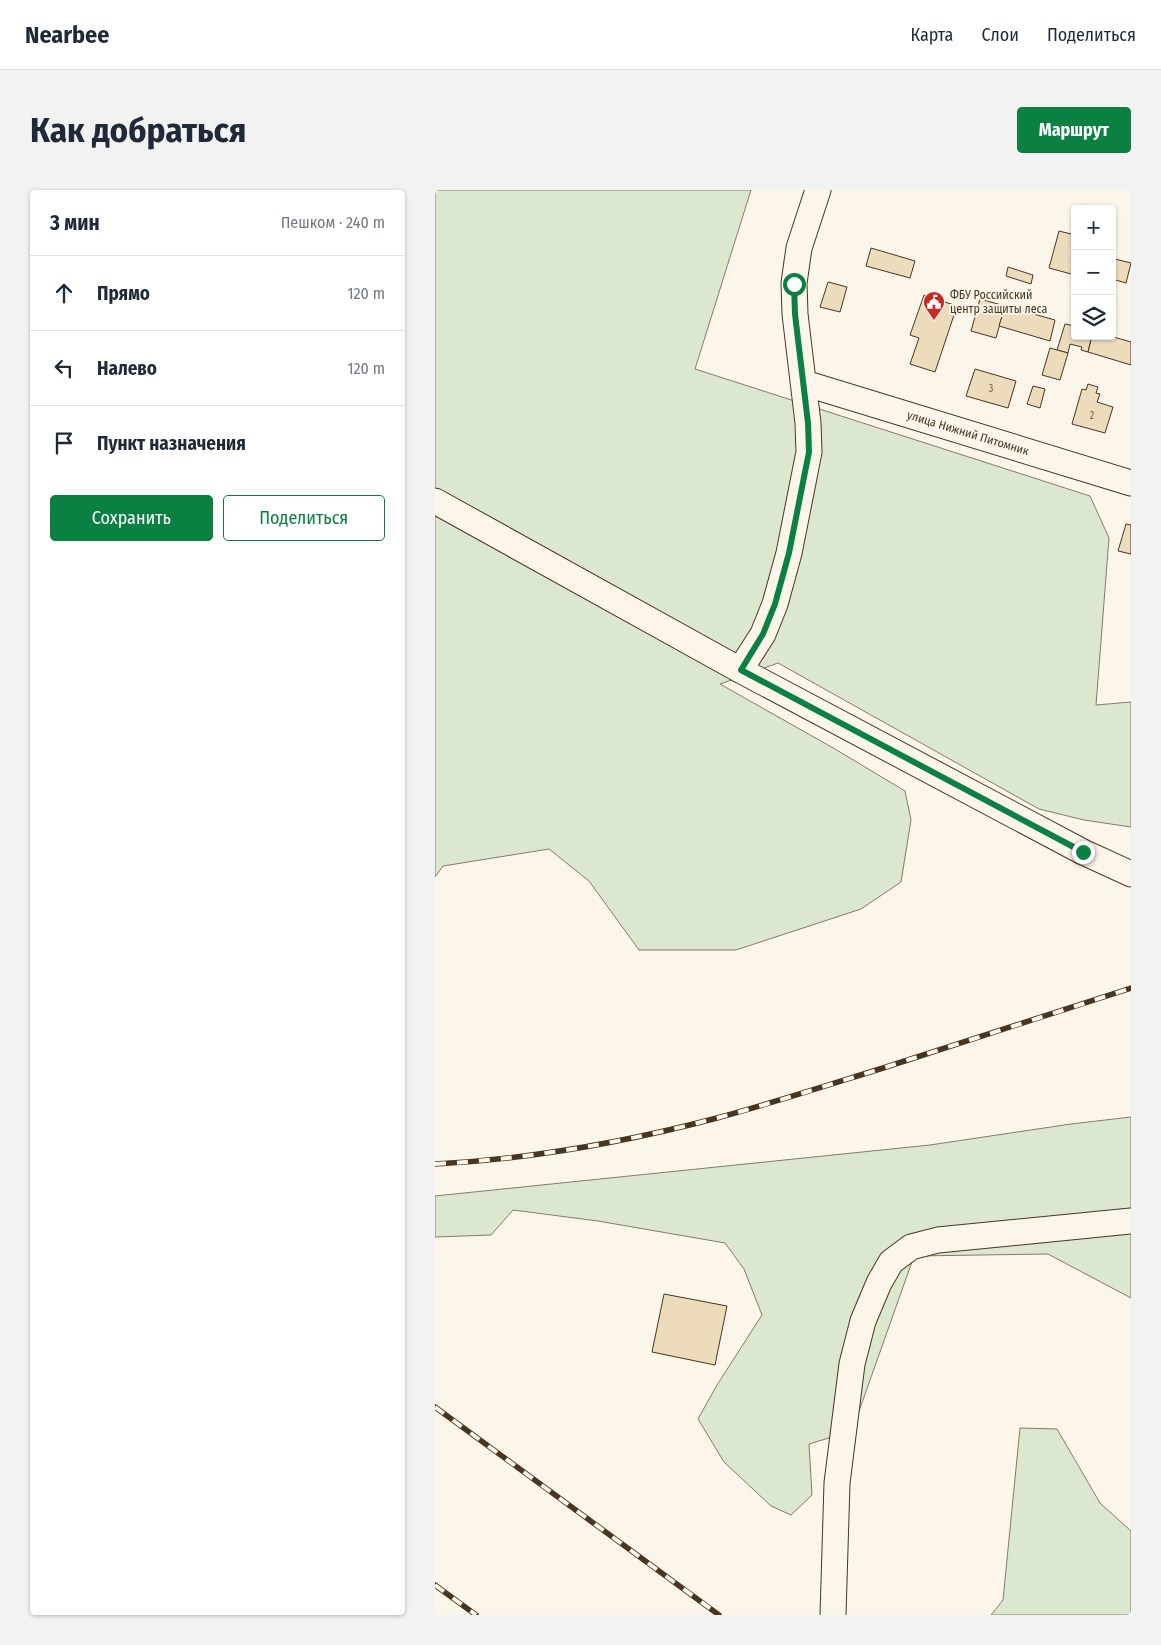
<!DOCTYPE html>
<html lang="ru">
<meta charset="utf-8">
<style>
body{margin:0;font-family:"Fira Sans Condensed",sans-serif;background:#f2f2f3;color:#1f2937}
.controls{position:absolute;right:15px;top:15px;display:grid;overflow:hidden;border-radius:5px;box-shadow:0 1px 4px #0004}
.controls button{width:45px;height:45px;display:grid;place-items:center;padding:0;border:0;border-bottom:1px solid #e0e1e3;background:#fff;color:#1f2937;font:25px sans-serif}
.stop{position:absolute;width:15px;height:15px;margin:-11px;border:4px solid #0b8043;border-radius:50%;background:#fff}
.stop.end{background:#0b8043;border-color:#fff;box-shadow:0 1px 5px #0008}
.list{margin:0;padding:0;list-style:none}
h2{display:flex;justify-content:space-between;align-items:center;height:65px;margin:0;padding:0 20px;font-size:21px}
h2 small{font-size:16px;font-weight:400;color:#747a83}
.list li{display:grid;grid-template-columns:32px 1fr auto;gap:15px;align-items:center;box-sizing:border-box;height:75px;padding:0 20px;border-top:1px solid #e0e1e3}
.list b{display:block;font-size:19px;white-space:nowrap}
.list em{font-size:16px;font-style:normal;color:#747a83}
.actions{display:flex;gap:10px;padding:15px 20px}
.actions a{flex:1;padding:11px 0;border:1px solid #0b8043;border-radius:5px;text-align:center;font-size:18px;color:#0b8043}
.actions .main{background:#0b8043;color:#fff}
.icon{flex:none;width:28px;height:28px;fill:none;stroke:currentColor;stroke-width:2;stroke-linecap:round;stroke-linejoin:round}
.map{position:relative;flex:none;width:696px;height:1425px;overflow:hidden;border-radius:5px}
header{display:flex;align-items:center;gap:30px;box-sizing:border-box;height:70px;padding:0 25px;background:#fff;border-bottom:1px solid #e0e1e3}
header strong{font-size:24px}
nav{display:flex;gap:28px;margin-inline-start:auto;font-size:18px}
.intro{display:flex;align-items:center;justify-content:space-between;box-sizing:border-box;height:120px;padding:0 30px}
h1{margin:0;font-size:35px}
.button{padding:12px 22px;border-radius:5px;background:#0b8043;color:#fff;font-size:18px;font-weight:700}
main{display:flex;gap:30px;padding:0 30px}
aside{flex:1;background:#fff;border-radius:5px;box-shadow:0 1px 4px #0004}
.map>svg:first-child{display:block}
.green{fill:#dce7d0;stroke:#887966}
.building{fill:#ecdcbc;stroke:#4a3520}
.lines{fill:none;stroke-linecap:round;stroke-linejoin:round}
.minor-casing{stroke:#4a3520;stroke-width:27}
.minor{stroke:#fbf6e9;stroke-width:25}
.rail-casing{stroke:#4a3520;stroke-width:5.5}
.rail{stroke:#fbf6e9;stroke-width:4;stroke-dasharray:11;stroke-linecap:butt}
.route{stroke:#0b8043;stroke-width:6}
.labels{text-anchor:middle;stroke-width:4;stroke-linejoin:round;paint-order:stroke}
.number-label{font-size:10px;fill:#725f47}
.poi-label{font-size:12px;fill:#4a3520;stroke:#fbf6e9;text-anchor:start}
.street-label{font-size:12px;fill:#4a3520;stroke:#fbf6e9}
</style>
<header>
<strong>Nearbee</strong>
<nav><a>Карта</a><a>Слои</a><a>Поделиться</a></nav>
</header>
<div class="intro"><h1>Как добраться</h1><a class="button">Маршрут</a></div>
<main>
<aside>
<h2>3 мин<small>Пешком · 240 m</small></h2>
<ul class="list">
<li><svg class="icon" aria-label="ahead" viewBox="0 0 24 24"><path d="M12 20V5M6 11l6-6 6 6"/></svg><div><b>Прямо</b></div><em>120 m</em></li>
<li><svg class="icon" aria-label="left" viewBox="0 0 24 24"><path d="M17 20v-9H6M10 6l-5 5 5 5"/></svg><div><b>Налево</b></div><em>120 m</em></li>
<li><svg class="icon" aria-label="arrive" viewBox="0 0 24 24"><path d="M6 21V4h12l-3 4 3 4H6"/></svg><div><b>Пункт назначения</b></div></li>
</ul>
<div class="actions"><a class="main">Сохранить</a><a>Поделиться</a></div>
</aside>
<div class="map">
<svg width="696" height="1425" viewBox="0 0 696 1425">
<rect width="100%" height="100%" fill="#fbf6e9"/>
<g class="green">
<polygon points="0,0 316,0 260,179 655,306 674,348 661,515 696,512 696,637 649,630 604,619 343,473 285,494 400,559 470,601 476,630 466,692 426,719 301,760 204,760 154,691 114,659 8,676 0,687"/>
<polygon points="696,927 696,1108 613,1064 479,1066 417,1241 374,1254 377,1305 356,1325 336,1316 289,1272 263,1229 282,1195 327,1125 309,1079 290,1053 163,1031 78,1020 56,1045 0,1047 0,1006 495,955 636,934"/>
<polygon points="585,1238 622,1239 665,1313 696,1341 696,1425 556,1425 568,1410"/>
</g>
<g class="building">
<polygon points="624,41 640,45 640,85 614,78"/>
<polygon points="436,58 480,71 475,88 431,76"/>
<polygon points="680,69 696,73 691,93 677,89 677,80"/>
<polygon points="573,77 598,85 596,94 571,86"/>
<polygon points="393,92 412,97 405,122 385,117"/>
<polygon points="489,105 522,116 500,182 475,174 484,148 475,145"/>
<polygon points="545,109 570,116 561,148 536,141"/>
<polygon points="570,116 620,130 615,151 564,136"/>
<polygon points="630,134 640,136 640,146 657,146 653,162 646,160 647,157 635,154 633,163 622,160"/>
<polygon points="657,146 675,146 696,152 696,175 653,162"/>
<polygon points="615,158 633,163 625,190 607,185"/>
<polygon points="540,179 581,191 573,218 531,206"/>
<polygon points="653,194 663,197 661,203 665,204 662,212 678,217 670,243 637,234 647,199 651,200"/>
<polygon points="598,196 610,199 605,218 592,214"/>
<polygon points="691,334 696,335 696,364 683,361"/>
<polygon points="229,1104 292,1116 280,1175 217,1162"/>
</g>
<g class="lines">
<g class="minor-casing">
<g id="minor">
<polyline points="369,193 696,293"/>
<polyline points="0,311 305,480 648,662 696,684"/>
<polyline points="305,480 328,444 340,414 354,363 374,262 373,233 360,124 359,93 364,58 383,0"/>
<polyline points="398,1425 402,1293 417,1174 428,1131 444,1093 456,1072 476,1057 503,1050 696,1031"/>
</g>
</g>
<use href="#minor" class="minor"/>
<g class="rail-casing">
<g id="rail">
<path d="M0,974C95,969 191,952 282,928C338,913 393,895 448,878C531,851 614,825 696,798"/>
<polyline points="0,1217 284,1425"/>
<polyline points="0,1395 41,1425"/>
</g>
</g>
<use href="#rail" class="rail"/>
</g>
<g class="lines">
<polyline class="route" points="359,94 360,124 373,233 374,262 354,363 340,414 328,444 306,480 648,662"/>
</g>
<defs>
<g id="civic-pin" transform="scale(1.125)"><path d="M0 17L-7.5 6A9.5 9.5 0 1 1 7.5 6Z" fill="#c62828" stroke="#fbf6e9"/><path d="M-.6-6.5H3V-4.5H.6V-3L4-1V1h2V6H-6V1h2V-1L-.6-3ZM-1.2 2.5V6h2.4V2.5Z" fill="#fff"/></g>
</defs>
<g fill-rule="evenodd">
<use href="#civic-pin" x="499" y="112"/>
</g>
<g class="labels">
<g class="number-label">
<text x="556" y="202">3</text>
<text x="657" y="229">2</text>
</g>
<g class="poi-label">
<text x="515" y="109">ФБУ Российский<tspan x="515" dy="14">центр защиты леса</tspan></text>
</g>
<g class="street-label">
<text transform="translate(533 243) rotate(17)" y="4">улица Нижний Питомник</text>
</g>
</g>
</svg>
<div class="controls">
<button>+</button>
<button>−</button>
<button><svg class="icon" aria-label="layers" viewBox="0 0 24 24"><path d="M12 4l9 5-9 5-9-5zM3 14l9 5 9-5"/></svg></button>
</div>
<div class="stop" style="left:359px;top:94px"></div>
<div class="stop end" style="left:648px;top:662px"></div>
</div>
</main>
